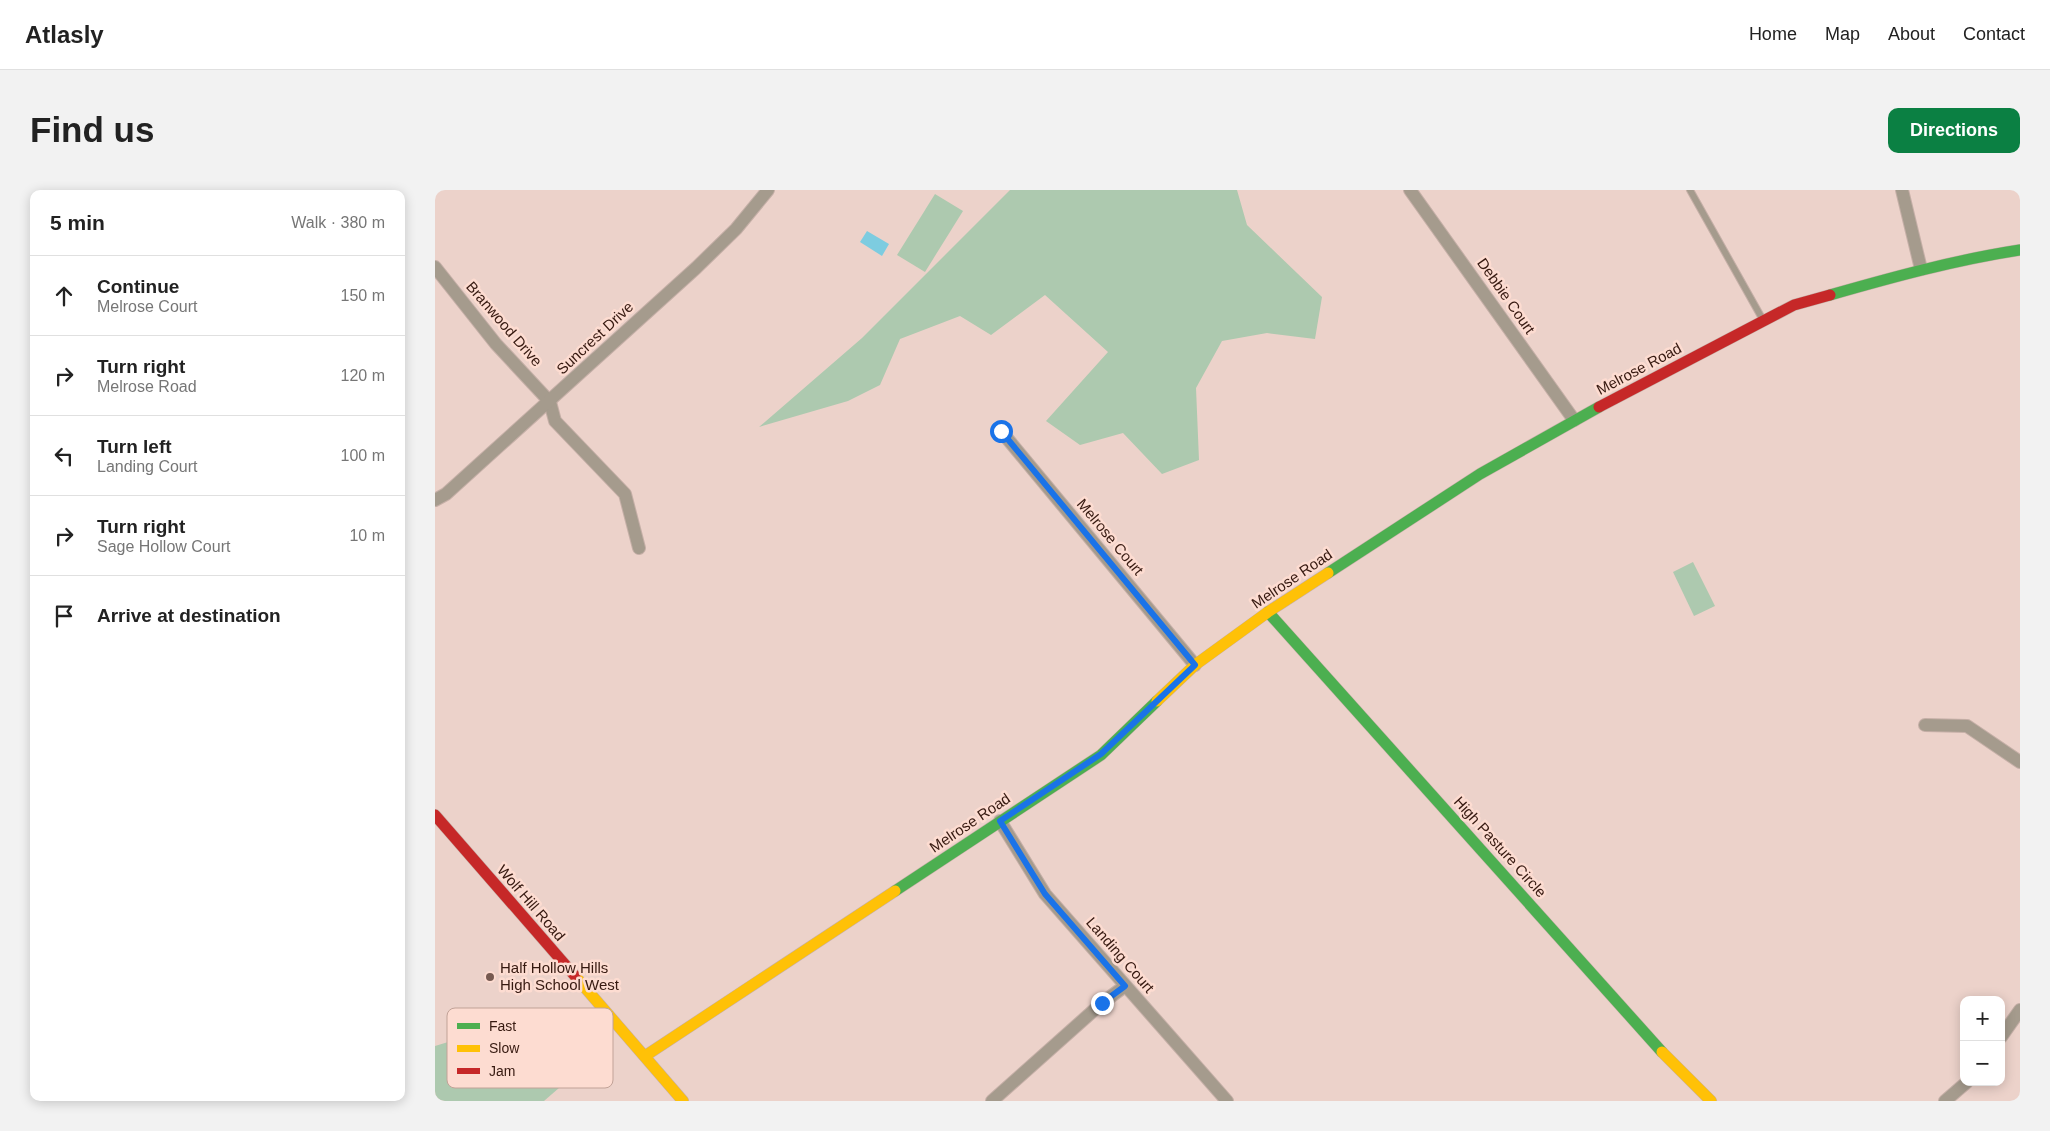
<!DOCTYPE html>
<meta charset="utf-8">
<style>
body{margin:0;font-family:Arial,sans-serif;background:#f2f2f2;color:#222}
.controls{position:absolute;right:15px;bottom:15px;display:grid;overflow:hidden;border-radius:10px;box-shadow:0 2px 12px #0003}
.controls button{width:45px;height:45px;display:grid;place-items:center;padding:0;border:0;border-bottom:1px solid #e0e0e0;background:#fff;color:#222;font:25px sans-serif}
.stop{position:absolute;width:15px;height:15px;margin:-11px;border:4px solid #1a73e8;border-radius:50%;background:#fff}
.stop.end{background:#1a73e8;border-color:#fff;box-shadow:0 1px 5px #0008}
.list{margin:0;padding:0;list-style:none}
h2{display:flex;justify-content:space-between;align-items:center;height:65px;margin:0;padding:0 20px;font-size:21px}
h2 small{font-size:16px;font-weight:400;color:#767676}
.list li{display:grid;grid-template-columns:32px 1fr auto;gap:15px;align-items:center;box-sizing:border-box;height:80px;padding:0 20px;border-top:1px solid #e0e0e0}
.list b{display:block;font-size:19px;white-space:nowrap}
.list p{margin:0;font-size:16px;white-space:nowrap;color:#767676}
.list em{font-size:16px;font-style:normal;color:#767676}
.icon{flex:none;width:28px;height:28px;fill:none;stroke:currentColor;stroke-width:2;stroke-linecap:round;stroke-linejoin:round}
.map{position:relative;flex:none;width:1585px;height:911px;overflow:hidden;border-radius:10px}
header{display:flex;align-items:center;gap:30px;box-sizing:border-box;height:70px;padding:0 25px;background:#fff;border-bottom:1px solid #e0e0e0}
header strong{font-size:24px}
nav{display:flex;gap:28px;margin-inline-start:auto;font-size:18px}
.intro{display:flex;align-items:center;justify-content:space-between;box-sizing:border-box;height:120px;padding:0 30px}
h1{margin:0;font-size:35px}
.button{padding:12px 22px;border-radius:10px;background:#0b8043;color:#fff;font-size:18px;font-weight:700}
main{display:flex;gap:30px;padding:0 30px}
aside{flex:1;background:#fff;border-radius:10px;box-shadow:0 2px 12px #0003}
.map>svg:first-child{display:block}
.green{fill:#adc9af}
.water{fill:#7dcce0}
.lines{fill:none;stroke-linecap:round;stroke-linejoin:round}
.lane-casing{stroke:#c5afa7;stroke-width:8}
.street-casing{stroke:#c5afa7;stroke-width:14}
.fast-casing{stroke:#c5afa7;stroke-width:12}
.slow-casing{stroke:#c5afa7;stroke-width:12}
.jam-casing{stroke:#c5afa7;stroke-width:12}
.lane{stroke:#a59b8d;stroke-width:6}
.street{stroke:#a59b8d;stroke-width:12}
.fast{stroke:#4caf50;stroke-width:11}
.slow{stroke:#ffc107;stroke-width:11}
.jam{stroke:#c62828;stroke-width:11}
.route{stroke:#1a73e8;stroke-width:6}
.poi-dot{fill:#765a51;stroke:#fddcd1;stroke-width:2}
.labels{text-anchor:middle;stroke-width:5;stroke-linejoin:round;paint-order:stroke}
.street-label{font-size:15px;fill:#361910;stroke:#fddcd1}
.poi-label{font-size:15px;fill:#361910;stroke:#fddcd1;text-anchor:start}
.key{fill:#fddcd1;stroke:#c1a297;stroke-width:1}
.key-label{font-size:14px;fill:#361910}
</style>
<header>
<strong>Atlasly</strong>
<nav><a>Home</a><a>Map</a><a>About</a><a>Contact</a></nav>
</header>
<div class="intro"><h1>Find us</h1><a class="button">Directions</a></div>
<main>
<aside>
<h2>5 min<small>Walk · 380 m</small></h2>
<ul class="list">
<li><svg class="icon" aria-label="ahead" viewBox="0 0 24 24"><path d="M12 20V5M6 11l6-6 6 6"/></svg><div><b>Continue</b><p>Melrose Court</p></div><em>150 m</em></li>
<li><svg class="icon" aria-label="right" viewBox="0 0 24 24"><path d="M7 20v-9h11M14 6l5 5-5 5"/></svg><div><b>Turn right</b><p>Melrose Road</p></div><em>120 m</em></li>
<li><svg class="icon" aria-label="left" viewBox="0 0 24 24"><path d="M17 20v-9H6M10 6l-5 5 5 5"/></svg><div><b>Turn left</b><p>Landing Court</p></div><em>100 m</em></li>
<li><svg class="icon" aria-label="right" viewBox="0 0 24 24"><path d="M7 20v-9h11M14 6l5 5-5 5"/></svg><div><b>Turn right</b><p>Sage Hollow Court</p></div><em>10 m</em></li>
<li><svg class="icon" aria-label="arrive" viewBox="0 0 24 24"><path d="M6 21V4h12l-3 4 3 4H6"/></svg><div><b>Arrive at destination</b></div></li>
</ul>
</aside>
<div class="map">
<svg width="1585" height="911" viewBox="0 0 1585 911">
<rect width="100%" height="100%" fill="#ecd2ca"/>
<g class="green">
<polygon points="575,0 802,0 812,35 887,107 880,149 832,143 787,151 761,198 764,270 727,284 688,243 645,255 611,231 673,162 610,105 556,145 525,126 465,149 445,195 413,211 324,237 427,148"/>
<polygon points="500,4 528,21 490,82 462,65"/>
<polygon points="1258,372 1280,416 1259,426 1238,382"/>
<path d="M23,849C71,853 95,859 132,891L109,911H0V856Z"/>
</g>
<polygon class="water" points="432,41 454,54 447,66 425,52"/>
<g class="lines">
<g class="lane-casing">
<polyline id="lane" points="1255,0 1328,130"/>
</g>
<g class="street-casing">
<g id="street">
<polyline points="975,0 1139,230"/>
<polyline points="1467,0 1486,79"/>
<polyline points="0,77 61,154 115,212 120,231 190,304 204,358"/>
<polyline points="566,241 760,475"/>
<polyline points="0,310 11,304 261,78 301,39 333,0"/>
<polyline points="1490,535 1532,536 1585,572"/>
<polyline points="565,631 610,704 792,911"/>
<polyline points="1566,847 1585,820"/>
<polyline points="557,911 667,813 690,796"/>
<polyline points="1510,911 1532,892"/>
</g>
</g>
<g class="fast-casing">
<g id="fast">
<path d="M1395,105C1458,87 1520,70 1585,60"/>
<polyline points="893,383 1045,284 1164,217"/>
<polyline points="833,422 1227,862"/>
<polyline points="460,701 666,565 722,511"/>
</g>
</g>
<g class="slow-casing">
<g id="slow">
<polyline points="722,511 760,475 833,422 893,383"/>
<polyline points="140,786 248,911"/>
<polyline points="1227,862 1276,911"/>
<polyline points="210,866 460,701"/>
</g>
</g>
<g class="jam-casing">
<g id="jam">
<polyline points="1164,217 1359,115 1395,105"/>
<polyline points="0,625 140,786"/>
</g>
</g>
<use href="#lane" class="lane"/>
<use href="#street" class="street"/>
<use href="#fast" class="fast"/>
<use href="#slow" class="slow"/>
<use href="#jam" class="jam"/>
</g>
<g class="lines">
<polyline class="route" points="566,241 760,475 666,564 565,631 610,704 690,796 667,813"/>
</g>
<circle class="poi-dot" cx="55" cy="787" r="5"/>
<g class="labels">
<g class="street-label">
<text transform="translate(1071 106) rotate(55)" y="5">Debbie Court</text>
<text transform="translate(69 134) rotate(49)" y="5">Branwood Drive</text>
<text transform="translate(160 148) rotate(-43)" y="5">Suncrest Drive</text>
<text transform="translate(1204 179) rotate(-28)" y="5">Melrose Road</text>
<text transform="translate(675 347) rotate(50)" y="5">Melrose Court</text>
<text transform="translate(857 389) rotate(-34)" y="5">Melrose Road</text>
<text transform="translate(535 633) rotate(-34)" y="5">Melrose Road</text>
<text transform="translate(1065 657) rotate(48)" y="5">High Pasture Circle</text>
<text transform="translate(96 713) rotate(49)" y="5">Wolf Hill Road</text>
<text transform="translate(685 765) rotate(49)" y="5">Landing Court</text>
</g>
<g class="poi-label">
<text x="65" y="783">Half Hollow Hills<tspan x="65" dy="17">High School West</tspan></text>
</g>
</g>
<rect x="12" y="818" width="166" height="80" rx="8" class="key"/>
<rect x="22" y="833" width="23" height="6" fill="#4caf50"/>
<rect x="22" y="855" width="23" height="7" fill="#ffc107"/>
<rect x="22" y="878" width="23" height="6" fill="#c62828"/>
<g class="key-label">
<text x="54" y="841">Fast</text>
<text x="54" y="863">Slow</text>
<text x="54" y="886">Jam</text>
</g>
</svg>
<div class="controls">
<button>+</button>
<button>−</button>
</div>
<div class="stop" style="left:566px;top:241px"></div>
<div class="stop end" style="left:667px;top:813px"></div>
</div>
</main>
